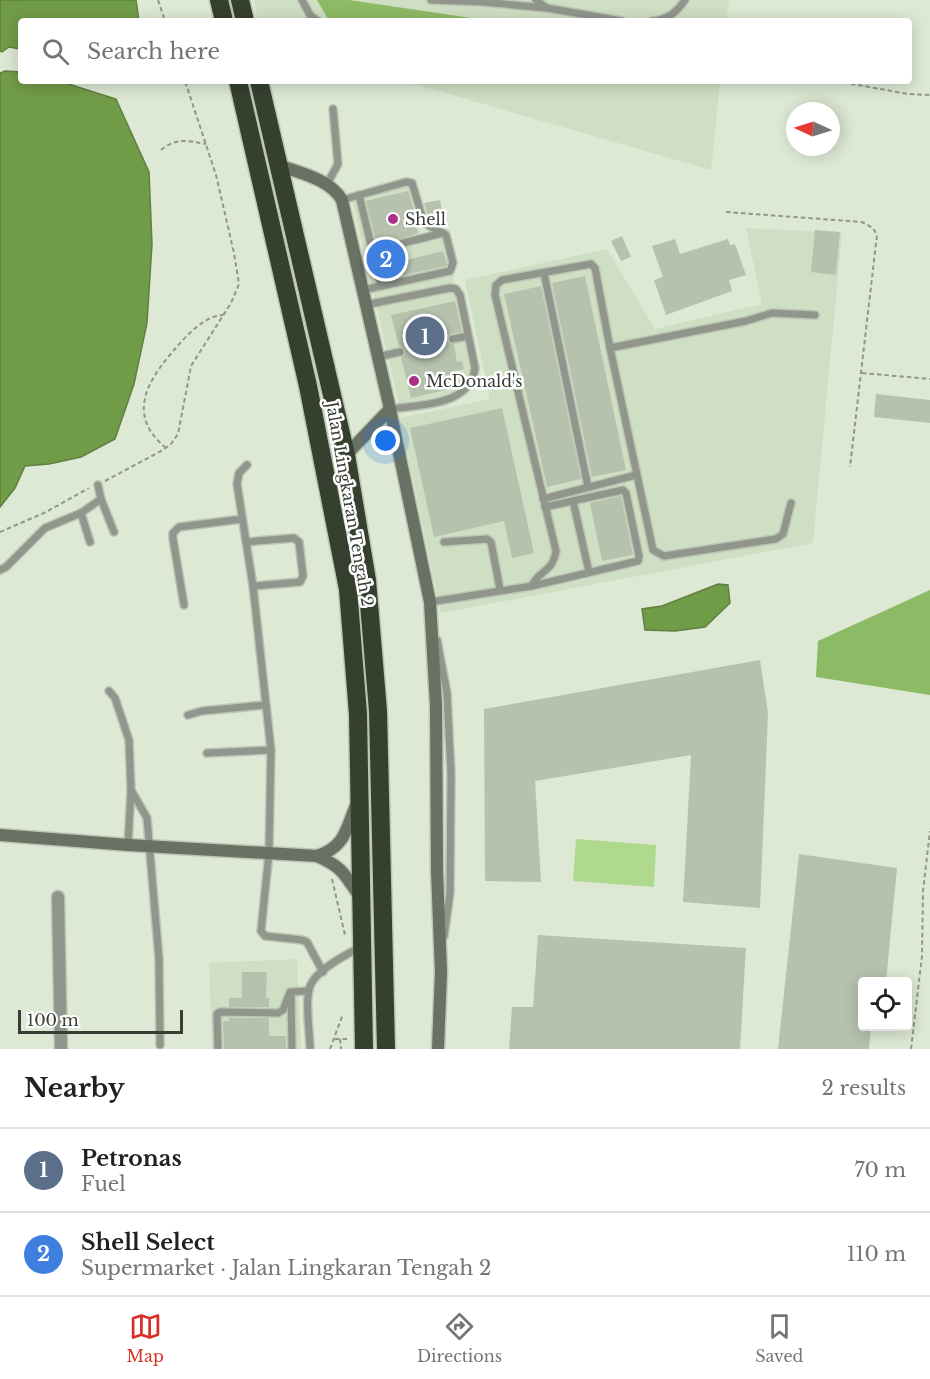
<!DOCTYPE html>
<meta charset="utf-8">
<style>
body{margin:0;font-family:"Libre Baskerville",serif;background:#f2f2f2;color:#202124}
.controls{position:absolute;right:18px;bottom:18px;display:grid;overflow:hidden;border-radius:6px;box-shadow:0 3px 15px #0003}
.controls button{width:54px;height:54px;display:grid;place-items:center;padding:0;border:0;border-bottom:2px solid #e0e0e0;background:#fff;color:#202124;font:30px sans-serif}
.compass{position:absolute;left:786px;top:102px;width:54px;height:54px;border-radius:50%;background:#fff;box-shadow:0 3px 15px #0003;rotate:274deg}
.scale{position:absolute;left:18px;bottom:15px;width:165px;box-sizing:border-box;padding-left:6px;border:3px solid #383c34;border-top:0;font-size:16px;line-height:21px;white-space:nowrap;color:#383c34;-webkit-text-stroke:4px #fff;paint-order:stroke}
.you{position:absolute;left:386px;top:441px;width:21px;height:21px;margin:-15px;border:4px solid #fff;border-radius:50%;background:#1a73e8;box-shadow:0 0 0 9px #1a73e833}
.badge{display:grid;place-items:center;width:39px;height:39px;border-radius:50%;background:#d93025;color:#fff;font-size:20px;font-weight:700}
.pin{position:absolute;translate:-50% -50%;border:3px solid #fff;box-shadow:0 2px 6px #0006}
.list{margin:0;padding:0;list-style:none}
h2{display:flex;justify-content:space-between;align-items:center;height:78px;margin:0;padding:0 24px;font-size:26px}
h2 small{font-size:20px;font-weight:400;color:#757577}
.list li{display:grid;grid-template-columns:39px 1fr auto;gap:18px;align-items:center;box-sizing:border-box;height:84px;padding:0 24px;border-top:2px solid #e0e0e0}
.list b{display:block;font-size:22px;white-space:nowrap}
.list p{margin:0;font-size:20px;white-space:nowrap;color:#757577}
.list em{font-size:20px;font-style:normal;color:#757577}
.icon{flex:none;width:33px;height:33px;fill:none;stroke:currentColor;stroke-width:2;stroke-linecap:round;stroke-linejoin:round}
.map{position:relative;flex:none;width:930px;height:1049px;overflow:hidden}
.search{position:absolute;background:#fff;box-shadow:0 3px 15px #0003;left:18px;right:18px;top:18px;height:66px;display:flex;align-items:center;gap:15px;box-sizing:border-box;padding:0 21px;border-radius:6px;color:#757577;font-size:22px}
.sheet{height:246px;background:#fff}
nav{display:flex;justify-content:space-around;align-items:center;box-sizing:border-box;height:84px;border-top:2px solid #e0e0e0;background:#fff;font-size:16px;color:#757577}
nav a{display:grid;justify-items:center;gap:3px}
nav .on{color:#d93025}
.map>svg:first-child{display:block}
.built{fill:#cfdfc3}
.green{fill:#afd98c}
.forest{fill:#8dba64}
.water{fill:#719c47;stroke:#607f41;stroke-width:1.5}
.building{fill:#b6c2ad}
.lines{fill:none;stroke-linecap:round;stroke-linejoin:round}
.lane-casing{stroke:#bcc6b4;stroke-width:10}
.street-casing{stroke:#bcc6b4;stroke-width:15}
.secondary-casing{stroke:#bcc6b4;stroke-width:15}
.highway-casing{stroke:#bcc6b4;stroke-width:21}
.path{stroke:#8f9889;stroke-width:2;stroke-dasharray:4.5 3;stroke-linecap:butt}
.lane{stroke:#91968d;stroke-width:7}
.street{stroke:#91968d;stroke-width:12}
.secondary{stroke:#697064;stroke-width:12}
.highway{stroke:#36402f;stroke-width:18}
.poi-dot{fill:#a93186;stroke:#fff;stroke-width:2}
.labels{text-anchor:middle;stroke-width:5;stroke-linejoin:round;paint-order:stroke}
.poi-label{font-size:16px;fill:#383c34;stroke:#fff;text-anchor:start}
.street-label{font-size:16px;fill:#383c34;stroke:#fff}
</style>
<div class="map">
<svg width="930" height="1049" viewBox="0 0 930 1049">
<rect width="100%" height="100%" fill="#dde9d4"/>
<g class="built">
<polygon points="254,0 729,0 726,21 258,21"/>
<polygon points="404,81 720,81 711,170"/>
<polygon points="406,184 410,185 423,241 442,236 445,238 472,367 471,376 465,385 451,396 399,405 352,199"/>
<polygon points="746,228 842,233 813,543 441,613 400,418 490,399 465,280 607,249 655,329 762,304"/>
<polygon points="297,959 301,1049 212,1049 209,963"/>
</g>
<polygon class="green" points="576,839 656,845 654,887 573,881"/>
<g class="forest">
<polygon points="317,0 349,0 492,21 342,21 328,19"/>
<polygon points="930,590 930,695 816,677 818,641"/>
</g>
<g class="water">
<polygon points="0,0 136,0 139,21 21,21 21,49 9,47 2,52 0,51"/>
<polygon points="5,71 21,72 21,81 59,81 116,99 149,172 152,244 147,323 134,384 115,439 81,457 49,464 25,466 15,488 0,507 0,73"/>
<polygon points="718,584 728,585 730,603 705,627 675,631 645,630 642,609 662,606"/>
</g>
<g class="building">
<polygon points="408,191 417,220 415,221 418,233 400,239 398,245 404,248 407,260 443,251 447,264 446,266 385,279 366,201"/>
<polygon points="440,200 443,216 429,219 424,203"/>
<polygon points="815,230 840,232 836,275 811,272"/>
<polygon points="622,236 631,257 621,261 611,241"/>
<polygon points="675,239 680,254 728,239 730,245 735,244 746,275 729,280 732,291 666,315 654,280 663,277 652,246"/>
<polygon points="585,276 626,470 592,477 552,283"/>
<polygon points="541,286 581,479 547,487 504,294"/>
<polygon points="455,301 462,332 450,334 447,340 449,343 454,344 457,362 462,361 464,369 454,372 458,387 411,398 401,357 405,354 405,350 399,346 391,315"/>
<polygon points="876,394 930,400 930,423 874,417"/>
<polygon points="502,408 534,553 512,558 504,521 434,537 410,428"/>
<polygon points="621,496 633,555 602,561 590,503"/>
<polygon points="760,660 768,713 760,908 683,902 691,755 535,781 541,882 485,881 484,709"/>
<polygon points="799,854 897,868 886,981 862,981 862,1026 871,1026 869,1049 778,1049"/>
<polygon points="538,935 746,948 740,1049 509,1049 512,1007 533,1007"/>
<polygon points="242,972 267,972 266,998 269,998 269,1007 229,1007 229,998 242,998"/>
<polygon points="229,1018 269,1018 269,1036 286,1036 286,1049 224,1049 223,1021 229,1021"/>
</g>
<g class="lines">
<g class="lane-casing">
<g id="lane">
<polyline points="302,0 310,15 318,21"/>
<polyline points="431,0 482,2 547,8"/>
<polyline points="536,0 547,8 622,21"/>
<path d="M652,21C668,19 676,13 685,0"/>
<polyline points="327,184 338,164 333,109"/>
<polyline points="359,195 381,286"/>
<polyline points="342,200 406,182 412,183 424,223 446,235 453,263 450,271 363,290"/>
<polyline points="403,243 443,233"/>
<polyline points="544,273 588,487"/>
<path d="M365,305L450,288L456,289L460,295L475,368C471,406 419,405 390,409"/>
<polyline points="453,339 468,336"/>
<polyline points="610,348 653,550 664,556 776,539 783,534 791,503"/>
<polyline points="377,357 400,352"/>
<polyline points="247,465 239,473 237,484 253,586 271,750 269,853 261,931 265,936 302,940 307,942 323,972"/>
<polyline points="101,499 114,532"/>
<polyline points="543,499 636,475"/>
<polyline points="573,501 589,572"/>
<polyline points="81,513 90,542"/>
<polyline points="246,542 294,538 299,542 303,576 300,582 253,586"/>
<polyline points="444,542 487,539 491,542 500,589"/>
<polyline points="0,570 6,567 45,528 81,513 101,499 98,485"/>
<path d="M532,586C539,569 552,574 556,551L495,295L496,285L502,280L591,264L595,268L610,348L746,321L772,313L815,315"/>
<polyline points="184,605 173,539 173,533 179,527 242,519"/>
<polyline points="431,605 430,602 532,586 638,561 639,556 626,493 623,490 545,507"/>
<polyline points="437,640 447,693 451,773 450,893 444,936"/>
<polyline points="109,691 115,698 129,740 131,790 147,818 159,959 160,1045"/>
<polyline points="188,715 202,711 265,705"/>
<polyline points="207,753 271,750"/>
<polyline points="128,845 131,790"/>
<polyline points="291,995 292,1049"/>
<polyline points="218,1049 217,1014 220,1012 278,1013 283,1010 290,992 308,991"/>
<path d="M310,1049C310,1032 304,998 311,984C318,970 345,955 359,948"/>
</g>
</g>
<g class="street-casing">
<polyline id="street" points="58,897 61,1049"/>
</g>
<g class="secondary-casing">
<g id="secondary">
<path d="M278,165C300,173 330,179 342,200L390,409L346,455"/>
<polyline points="390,409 430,602 436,705 437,871 441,972 438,1049"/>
<path d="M0,835L128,845L317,856C346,847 346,828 357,803"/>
<path d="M317,856C344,868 344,874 360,897"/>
</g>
</g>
<g class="highway-casing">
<g id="highway">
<polyline points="219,0 224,21"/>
<polyline points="240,0 245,21"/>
<polyline points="238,81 308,386 348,589 358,714 364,1049"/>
<polyline points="259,81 346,455 367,580 378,711 386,1049"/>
</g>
</g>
<g class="path">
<polyline points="158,0 165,21"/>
<polyline points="836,81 908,94 930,95"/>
<path d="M161,150C177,137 187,141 206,144"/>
<polyline points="726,212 862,222 873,228 877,235 850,467"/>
<polyline points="862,373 930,379"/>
<path d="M166,448C126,415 147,381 175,349C187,335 204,316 223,315"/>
<polyline points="105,481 163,450 171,444 178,434 191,366 231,303 239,284 234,253 216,175 185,81"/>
<polyline points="0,532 46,512 89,488"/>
<polyline points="332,879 345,935"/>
<polyline points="335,1039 347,1039"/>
<polyline points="340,1039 341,1049"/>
<polyline points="330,1049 343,1014"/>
<polyline points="911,1049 922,956 923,891 930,831"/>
</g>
<use href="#lane" class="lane"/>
<use href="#street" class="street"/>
<use href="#secondary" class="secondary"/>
<use href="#highway" class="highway"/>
</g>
<g class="poi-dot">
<circle cx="393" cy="219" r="6"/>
<circle cx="414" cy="381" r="6"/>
</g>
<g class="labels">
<g class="poi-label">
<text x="405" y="225">Shell</text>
<text x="426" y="387">McDonald's</text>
</g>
<g class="street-label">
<text transform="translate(350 504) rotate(80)" y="6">Jalan Lingkaran Tengah 2</text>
</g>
</g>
</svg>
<div class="controls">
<button><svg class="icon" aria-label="locate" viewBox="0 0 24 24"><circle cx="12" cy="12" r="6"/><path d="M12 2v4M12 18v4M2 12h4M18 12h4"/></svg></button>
</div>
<svg class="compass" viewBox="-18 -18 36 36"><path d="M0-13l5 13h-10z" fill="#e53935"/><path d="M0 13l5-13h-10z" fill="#757577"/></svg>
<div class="scale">100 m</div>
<div class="you"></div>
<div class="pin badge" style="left:425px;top:336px;background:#5c6f8a">1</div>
<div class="pin badge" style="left:386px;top:259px;background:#3f7fe0">2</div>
<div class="search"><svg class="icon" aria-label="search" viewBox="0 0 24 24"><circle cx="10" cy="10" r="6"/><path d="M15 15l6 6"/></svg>Search here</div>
</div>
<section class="sheet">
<h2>Nearby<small>2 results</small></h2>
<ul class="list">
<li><span class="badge" style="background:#5c6f8a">1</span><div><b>Petronas</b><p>Fuel</p></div><em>70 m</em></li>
<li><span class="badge" style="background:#3f7fe0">2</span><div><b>Shell Select</b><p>Supermarket · Jalan Lingkaran Tengah 2</p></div><em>110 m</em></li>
</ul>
</section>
<nav>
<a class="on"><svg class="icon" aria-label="map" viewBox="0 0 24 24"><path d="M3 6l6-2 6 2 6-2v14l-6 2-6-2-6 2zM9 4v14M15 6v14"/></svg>Map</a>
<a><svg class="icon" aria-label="directions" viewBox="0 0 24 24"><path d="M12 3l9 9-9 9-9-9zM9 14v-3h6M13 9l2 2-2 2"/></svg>Directions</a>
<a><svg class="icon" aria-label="saved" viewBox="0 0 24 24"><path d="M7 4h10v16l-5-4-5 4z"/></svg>Saved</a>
</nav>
